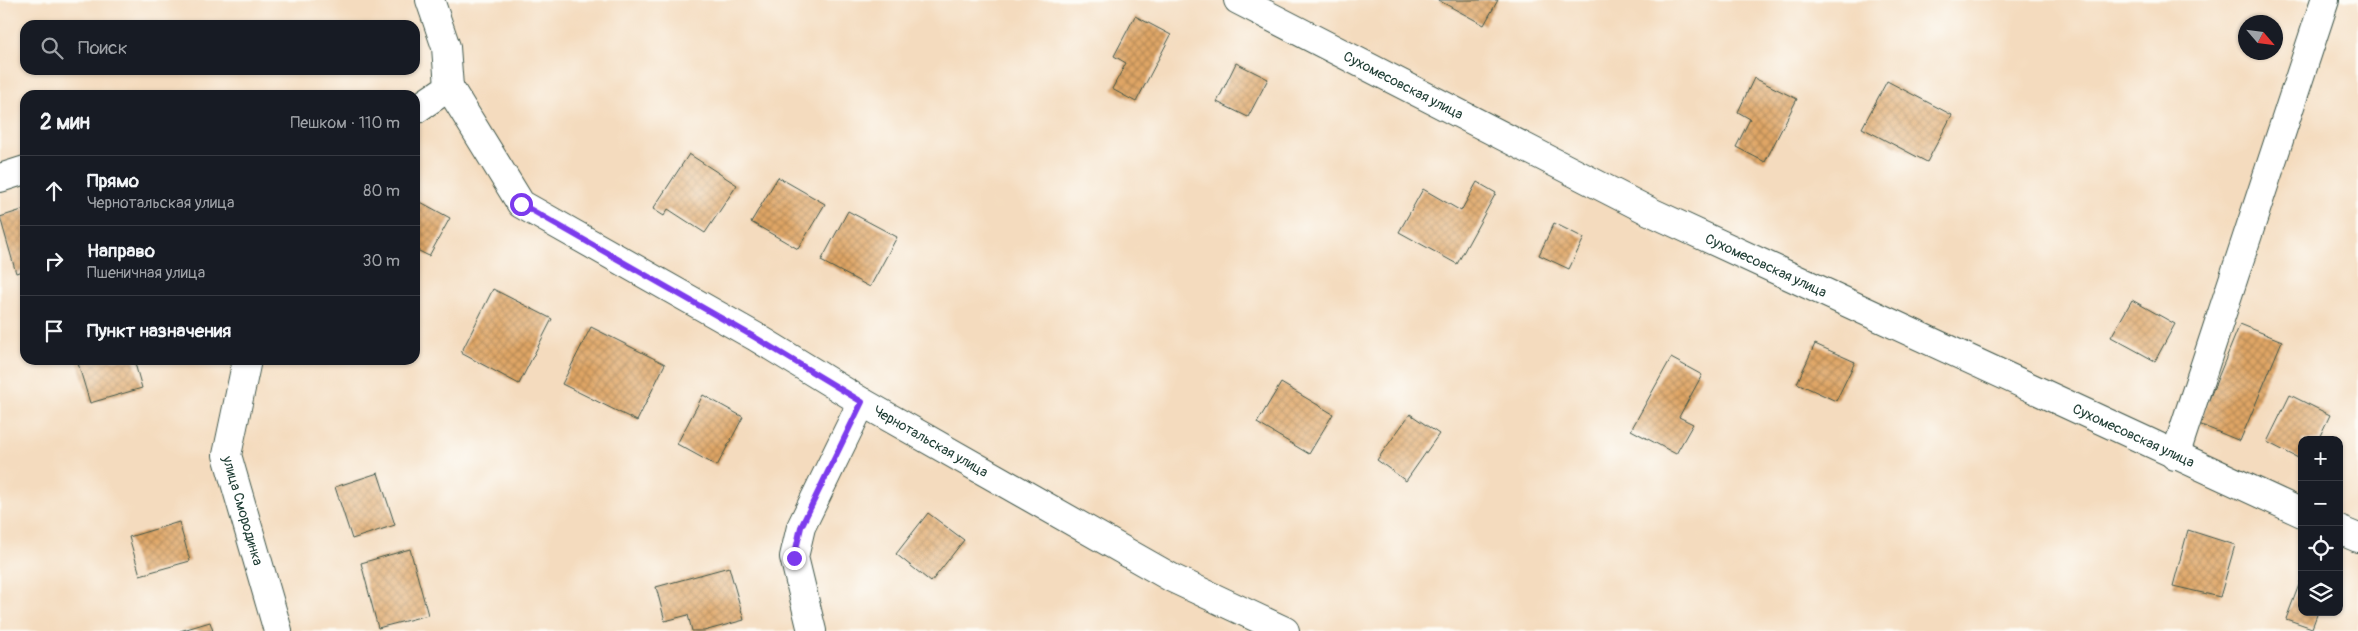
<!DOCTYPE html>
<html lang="ru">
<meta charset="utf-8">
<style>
body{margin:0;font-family:Pangolin,sans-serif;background:#242831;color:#f1f3f6}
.controls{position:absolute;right:15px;bottom:15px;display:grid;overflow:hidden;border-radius:10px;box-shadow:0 1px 4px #0004}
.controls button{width:45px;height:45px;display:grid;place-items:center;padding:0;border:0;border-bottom:1px solid #363941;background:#171b24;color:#f1f3f6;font:25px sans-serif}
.compass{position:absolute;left:2238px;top:15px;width:45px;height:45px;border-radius:50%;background:#171b24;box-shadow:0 1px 4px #0004;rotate:118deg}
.stop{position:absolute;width:15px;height:15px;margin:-11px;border:4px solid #7c3aed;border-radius:50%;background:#fff}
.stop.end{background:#7c3aed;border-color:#fff;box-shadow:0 1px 5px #0008}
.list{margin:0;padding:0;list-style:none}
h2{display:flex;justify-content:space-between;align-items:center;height:65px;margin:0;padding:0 20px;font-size:21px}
h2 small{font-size:16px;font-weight:400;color:#9ea1a6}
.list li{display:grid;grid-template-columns:32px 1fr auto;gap:15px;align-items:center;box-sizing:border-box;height:70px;padding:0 20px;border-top:1px solid #363941}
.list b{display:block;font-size:19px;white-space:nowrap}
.list p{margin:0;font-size:16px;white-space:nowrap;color:#9ea1a6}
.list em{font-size:16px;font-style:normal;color:#9ea1a6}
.icon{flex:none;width:28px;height:28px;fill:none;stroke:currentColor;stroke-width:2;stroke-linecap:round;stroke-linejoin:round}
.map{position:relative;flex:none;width:2358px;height:631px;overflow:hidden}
.search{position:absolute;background:#171b24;box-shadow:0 1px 4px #0004;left:20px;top:20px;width:400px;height:55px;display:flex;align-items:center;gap:12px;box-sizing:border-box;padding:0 18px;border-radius:15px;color:#9ea1a6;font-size:19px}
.panel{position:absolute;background:#171b24;box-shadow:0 1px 4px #0004;left:20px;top:90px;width:400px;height:275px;border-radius:15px}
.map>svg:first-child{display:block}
.building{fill:url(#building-cross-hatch)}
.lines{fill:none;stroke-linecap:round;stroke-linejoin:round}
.minor-casing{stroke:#3f5549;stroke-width:30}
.minor{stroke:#fff;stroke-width:28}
.route{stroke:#7c3aed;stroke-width:6}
.labels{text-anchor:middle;stroke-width:4;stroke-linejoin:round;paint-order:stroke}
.street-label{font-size:14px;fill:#1f3d34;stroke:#fdfcf7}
</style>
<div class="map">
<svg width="2358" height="631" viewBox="0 0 2358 631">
<defs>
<pattern id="building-cross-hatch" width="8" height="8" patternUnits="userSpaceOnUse" patternTransform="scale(1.25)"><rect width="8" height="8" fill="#dfa565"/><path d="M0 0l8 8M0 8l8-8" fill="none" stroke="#b48854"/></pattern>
</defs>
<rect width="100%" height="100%" fill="#fdfcf7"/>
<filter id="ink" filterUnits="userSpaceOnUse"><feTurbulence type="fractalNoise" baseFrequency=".02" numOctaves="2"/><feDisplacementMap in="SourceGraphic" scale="10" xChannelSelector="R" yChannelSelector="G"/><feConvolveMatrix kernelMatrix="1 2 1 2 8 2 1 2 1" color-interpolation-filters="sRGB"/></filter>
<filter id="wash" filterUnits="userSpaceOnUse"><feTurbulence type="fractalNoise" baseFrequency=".0096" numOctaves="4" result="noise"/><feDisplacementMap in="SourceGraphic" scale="20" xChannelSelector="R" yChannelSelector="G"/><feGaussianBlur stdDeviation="1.12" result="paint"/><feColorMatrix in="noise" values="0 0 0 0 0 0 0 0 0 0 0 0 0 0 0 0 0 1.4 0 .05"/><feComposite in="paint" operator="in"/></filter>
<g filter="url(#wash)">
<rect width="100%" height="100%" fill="#f4dbbe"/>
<g id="blocks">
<g class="building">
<polygon points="1438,0 1498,0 1484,25"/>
<polygon points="1135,16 1171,35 1136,102 1112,89 1126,63 1114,56"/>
<polygon points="1236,63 1268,79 1248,117 1217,102"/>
<polygon points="1754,78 1797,99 1765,162 1736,147 1750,119 1738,112"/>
<polygon points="1887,81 1952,115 1927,162 1862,128"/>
<polygon points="689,154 737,185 705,233 668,209 664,216 653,209"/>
<polygon points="778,177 825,204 798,249 751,222"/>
<polygon points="1477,182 1496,193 1457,264 1399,232 1423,189 1461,211"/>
<polygon points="415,199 450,218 429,256 415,249"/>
<polygon points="25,209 25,270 16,273 0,217"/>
<polygon points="848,211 897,237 870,287 821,261"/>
<polygon points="1554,223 1584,238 1569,269 1539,255"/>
<polygon points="493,289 552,319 519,384 461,353"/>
<polygon points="2132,300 2175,324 2155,361 2111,337"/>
<polygon points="2240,324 2282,341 2240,441 2199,424"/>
<polygon points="591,327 665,364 637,421 562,384"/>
<polygon points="1815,344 1855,362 1836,401 1797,383"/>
<polygon points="1671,358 1702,375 1679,417 1693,424 1676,454 1631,430"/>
<polygon points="77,360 134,360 142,388 90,403"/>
<polygon points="1281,383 1333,414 1309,454 1257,423"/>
<polygon points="703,395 743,417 717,466 677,444"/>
<polygon points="2290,395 2330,415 2318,440 2302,440 2302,460 2267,442"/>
<polygon points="1410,414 1439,434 1406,481 1377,460"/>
<polygon points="378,473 395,525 352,539 335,487"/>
<polygon points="928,513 964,540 931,582 896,554"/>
<polygon points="179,522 190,561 140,575 129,537"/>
<polygon points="2188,530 2235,545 2220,597 2173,586"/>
<polygon points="410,549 428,615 378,628 361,563"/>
<polygon points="729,567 744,620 704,631 692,631 688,615 665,621 656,587"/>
<polygon points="2302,577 2302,612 2318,612 2312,628 2286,619"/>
<polygon points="210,622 213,631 180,631"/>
</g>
</g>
</g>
<g filter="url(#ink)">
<use href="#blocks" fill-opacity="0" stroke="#3f5549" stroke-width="1"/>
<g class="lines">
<g class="minor-casing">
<g id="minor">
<path id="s1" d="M1238,0L1649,211L2302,513"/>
<path id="s2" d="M449,87L521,204L756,337L862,402L1172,578L1285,631"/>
<polyline points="415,110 449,87 446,47 430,0"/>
<polyline points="0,178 25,170"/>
<path id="s3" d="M247,360L227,455L278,631"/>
<polyline points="2175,456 2325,0"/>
<polyline points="2339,530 2358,538"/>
<polyline points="812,631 794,557 801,527 862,402"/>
</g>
</g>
<use href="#minor" class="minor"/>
</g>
</g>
<g class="lines" filter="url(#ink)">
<polyline class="route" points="521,204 756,338 862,402 801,527 794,558"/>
</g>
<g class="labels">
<g class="street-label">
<text dy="5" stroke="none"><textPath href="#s1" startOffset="186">Сухомесовская улица</textPath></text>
<text dy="5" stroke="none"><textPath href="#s1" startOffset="591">Сухомесовская улица</textPath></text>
<text dy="5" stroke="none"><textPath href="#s1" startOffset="996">Сухомесовская улица</textPath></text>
<text dy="5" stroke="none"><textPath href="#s2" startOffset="611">Чернотальская улица</textPath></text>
<text dy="5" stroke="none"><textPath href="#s3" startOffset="155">улица Смородинка</textPath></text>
</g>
</g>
</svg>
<div class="controls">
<button>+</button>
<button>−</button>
<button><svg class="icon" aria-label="locate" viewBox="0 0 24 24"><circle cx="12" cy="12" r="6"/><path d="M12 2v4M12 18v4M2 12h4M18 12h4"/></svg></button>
<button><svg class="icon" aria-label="layers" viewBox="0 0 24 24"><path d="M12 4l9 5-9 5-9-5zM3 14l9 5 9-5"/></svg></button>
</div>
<svg class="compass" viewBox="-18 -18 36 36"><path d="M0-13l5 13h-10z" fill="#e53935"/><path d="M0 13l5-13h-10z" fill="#9ea1a6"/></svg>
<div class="stop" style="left:521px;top:204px"></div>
<div class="stop end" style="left:794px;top:558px"></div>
<div class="search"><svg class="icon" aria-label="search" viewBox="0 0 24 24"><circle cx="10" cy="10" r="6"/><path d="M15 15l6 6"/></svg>Поиск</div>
<section class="panel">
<h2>2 мин<small>Пешком · 110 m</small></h2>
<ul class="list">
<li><svg class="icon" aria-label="ahead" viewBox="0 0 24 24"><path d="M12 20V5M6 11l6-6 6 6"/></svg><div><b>Прямо</b><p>Чернотальская улица</p></div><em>80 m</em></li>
<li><svg class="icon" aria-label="right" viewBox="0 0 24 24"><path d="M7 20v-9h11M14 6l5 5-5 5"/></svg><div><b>Направо</b><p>Пшеничная улица</p></div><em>30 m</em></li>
<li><svg class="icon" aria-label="arrive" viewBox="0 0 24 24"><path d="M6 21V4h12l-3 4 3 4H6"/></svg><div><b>Пункт назначения</b></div></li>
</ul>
</section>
</div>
